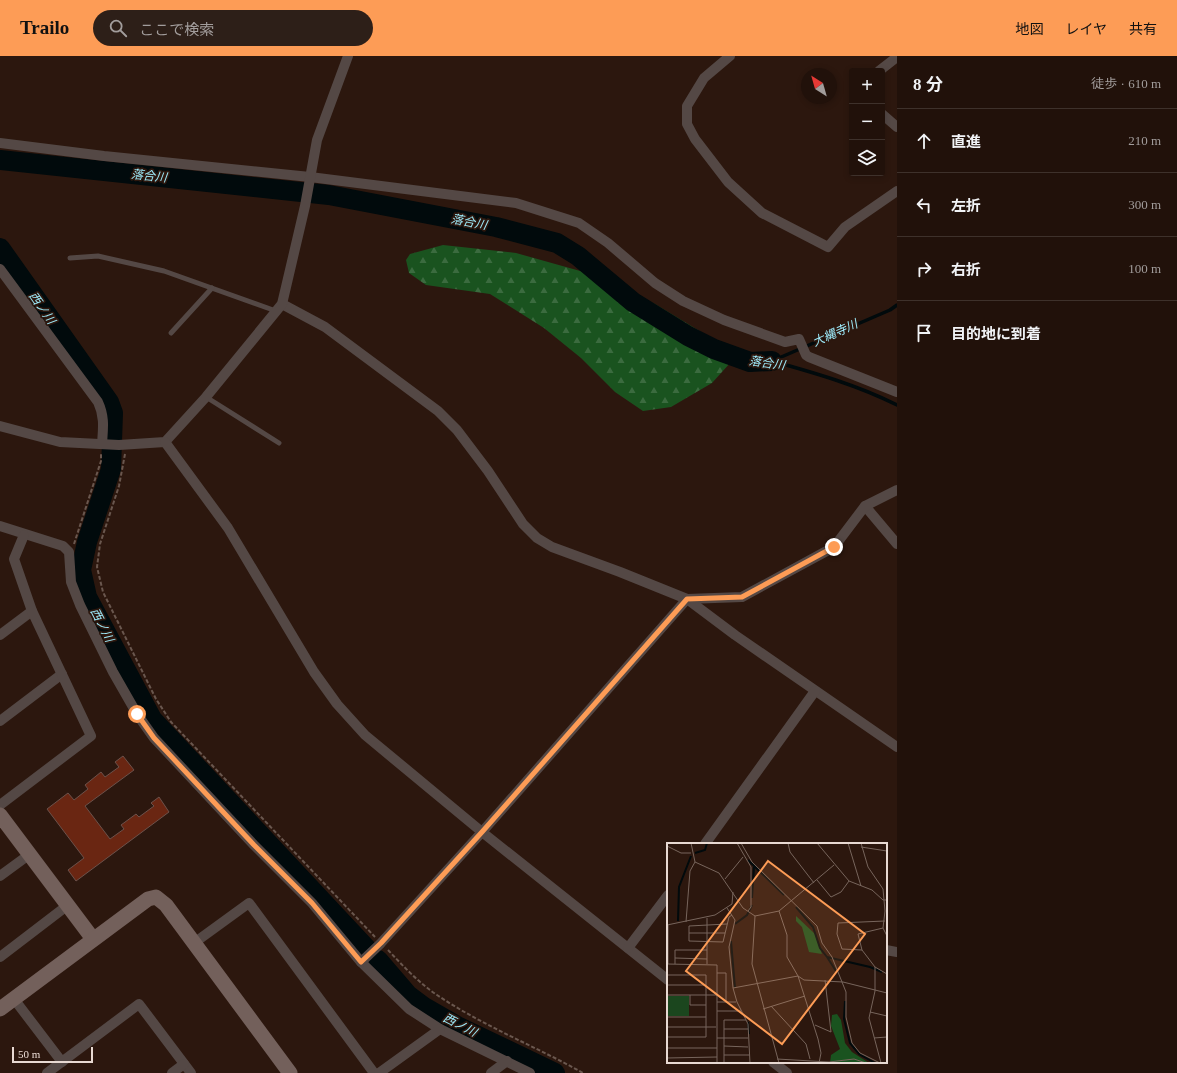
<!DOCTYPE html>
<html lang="ja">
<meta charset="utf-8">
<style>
body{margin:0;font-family:"Times New Roman","Noto Sans JP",serif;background:#2d1f18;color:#f1f3f6}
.controls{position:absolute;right:12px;top:12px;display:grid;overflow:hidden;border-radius:4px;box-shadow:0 2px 6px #0003}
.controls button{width:36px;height:36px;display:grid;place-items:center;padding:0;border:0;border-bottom:1px solid #3e312b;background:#21110a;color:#f1f3f6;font:20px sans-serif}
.compass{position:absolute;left:801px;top:12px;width:36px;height:36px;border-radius:50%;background:#21110a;box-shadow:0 2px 6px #0003;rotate:323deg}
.scale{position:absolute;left:12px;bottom:10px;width:81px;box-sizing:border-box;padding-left:4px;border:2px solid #e8d9d2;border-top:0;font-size:11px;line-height:14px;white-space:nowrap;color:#e8d9d2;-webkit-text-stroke:3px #2c170e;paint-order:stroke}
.stop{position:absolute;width:12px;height:12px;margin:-9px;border:3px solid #fd9c56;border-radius:50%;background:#fff}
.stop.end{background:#fd9c56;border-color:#fff;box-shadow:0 1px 4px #0008}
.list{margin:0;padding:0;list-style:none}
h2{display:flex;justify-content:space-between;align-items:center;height:52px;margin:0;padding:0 16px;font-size:17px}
h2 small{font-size:13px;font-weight:400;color:#a29d9c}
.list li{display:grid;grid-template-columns:26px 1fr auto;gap:12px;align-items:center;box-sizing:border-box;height:64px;padding:0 16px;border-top:1px solid #3e312b}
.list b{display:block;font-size:15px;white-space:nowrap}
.list em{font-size:13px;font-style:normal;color:#a29d9c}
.icon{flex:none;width:22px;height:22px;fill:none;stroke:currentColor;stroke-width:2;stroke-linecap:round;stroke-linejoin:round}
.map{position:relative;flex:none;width:897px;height:1017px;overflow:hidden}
header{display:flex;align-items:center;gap:24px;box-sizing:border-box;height:56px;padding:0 20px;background:#fd9c56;color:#111}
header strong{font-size:19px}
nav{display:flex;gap:22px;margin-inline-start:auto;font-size:14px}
.search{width:280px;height:36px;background:#2d1f18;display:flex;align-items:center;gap:10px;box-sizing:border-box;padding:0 14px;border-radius:22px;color:#a29d9c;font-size:15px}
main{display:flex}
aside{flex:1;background:#21110a}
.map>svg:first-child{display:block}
.forest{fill:url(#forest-firs)}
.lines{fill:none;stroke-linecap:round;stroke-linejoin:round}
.stream{stroke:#010a0c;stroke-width:3.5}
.river{stroke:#010a0c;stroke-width:20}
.building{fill:#6a2612;stroke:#6c514a}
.path{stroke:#6a574e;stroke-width:2;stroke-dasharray:4 2;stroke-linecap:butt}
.lane{stroke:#544845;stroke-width:5}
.street{stroke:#544845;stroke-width:10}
.secondary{stroke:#73605b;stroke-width:15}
.route{stroke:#fd9c56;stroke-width:5}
.labels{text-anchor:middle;stroke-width:3.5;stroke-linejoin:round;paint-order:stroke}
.water-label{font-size:12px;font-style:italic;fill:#9eecfc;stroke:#2c170e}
.inset-river{fill:none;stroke:#010a0c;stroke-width:2}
.inset-road{fill:none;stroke:#77655c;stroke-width:1}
.view{fill:#fd9c56;fill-opacity:0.15;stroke:#fd9c56;stroke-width:2}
.inset-edge{fill:none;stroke:#e8d9d2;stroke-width:2}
</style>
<header>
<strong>Trailo</strong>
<div class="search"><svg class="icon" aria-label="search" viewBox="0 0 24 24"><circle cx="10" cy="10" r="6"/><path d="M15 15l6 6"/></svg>ここで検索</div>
<nav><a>地図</a><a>レイヤ</a><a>共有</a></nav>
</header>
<main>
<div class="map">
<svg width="897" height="1017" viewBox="0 0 897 1017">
<defs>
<pattern id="forest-firs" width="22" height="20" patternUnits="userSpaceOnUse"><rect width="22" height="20" fill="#1a531f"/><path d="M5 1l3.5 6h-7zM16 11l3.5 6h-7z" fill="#3b6b3f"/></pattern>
</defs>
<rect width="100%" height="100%" fill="#2c170e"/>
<polygon class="forest" points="443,189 516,197 598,220 655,248 711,282 731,306 712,327 671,351 643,355 615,336 581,302 544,272 490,238 426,229 409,217 406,204 410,198"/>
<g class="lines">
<g class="stream">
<polyline points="772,305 890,254 897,249"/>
<path d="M772,305C815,317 857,329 897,349"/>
</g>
<g class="river">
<polyline points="0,104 329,139 496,171 557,187 578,200 633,246 688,280 714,293 750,306 772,305"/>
<polyline points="0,192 97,329 109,346 113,357 111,413 87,486 81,514 87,541 152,663 367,893"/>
<polyline points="378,904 408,939 424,951 457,970 555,1017"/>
</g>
</g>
<polygon class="building" points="123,700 134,714 85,750 110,783 124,773 121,769 136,758 139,761 154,750 151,747 159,741 169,756 76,825 68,814 84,802 47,753 68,737 74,744 88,733 85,729 101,716 105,721 119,711 115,706"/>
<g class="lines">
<g class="path">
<polyline points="125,398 119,430 100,488 97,511 103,536 156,643 171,666 375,881"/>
<polyline points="74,488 101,405 101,397"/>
<path d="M388,894C403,910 419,927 437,939C483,970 535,990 583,1017"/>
</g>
<g class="lane">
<polyline points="70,202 98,200 164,215 276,255"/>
<polyline points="171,277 212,232"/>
<polyline points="206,341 279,387"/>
</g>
<g class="street">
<polyline points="730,0 704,22 687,50 687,68 695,83 728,126 762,157 828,191 845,171 897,135"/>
<polyline points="879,15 897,1"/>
<polyline points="882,58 897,71"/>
<polyline points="0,87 104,100 310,121 516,147 579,167 608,187 655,227 683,245 724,264 785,286 799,283 806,299 809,301 897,336"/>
<path d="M0,213L98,346C105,361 103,373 102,388"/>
<polyline points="282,248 325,271 438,355 457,374 488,415 523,468 537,482 552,491 620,516 687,543 735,579 897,691"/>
<polyline points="0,370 60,386 119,389 165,386 206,341 282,248 305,150 317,84 348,0"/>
<polyline points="165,386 228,472 314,616 337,648 365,679 482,776 668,924"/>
<polyline points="865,450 897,488"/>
<polyline points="0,470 63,490 69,496 71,526 80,549 113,616 137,658 154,682 254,789 312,847 361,906 409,953 440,973 530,1017"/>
<polyline points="0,579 32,555"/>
<polyline points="0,665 62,618"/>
<polyline points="0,749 91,680 32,555 14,503 24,479"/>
<polyline points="705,788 815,635"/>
<polyline points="0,820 30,798"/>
<polyline points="194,887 249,847 374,1017"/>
<polyline points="628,892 668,839"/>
<polyline points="886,894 897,896"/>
<polyline points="0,901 68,849"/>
<polyline points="361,906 381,887 482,776 687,543 742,541 834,491 865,450 897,434"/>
<polyline points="14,943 62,1006"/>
<polyline points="773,1006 787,1017"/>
<polyline points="47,1017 139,948 191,1017"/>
<polyline points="172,1017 184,1008"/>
<polyline points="379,1017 440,973"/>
<polyline points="491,1017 507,1005"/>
</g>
<g class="secondary">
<polyline points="0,759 93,883"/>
<polyline points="0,953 148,843 156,841 166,849 290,1017"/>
</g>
</g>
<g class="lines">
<polyline class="route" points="137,658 154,682 254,789 312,847 361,906 381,887 482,776 687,543 742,541 834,491"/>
</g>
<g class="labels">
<g class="water-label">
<text transform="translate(149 120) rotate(6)" y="4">落合川</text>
<text transform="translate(469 166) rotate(11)" y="4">落合川</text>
<text transform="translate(42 252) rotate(55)" y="4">西ノ川</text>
<text transform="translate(835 277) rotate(-24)" y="4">大縄寺川</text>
<text transform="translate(767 307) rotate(8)" y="4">落合川</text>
<text transform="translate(102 569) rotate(63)" y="4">西ノ川</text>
<text transform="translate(460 969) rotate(27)" y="4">西ノ川</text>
</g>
</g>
<g transform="translate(667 787)">
<rect width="220" height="220" fill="#2c170e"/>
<path d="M0,153H22V173H0Z" fill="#1b461e"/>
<path d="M129,73L148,91L155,111L142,109L135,84L129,78ZM170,171L174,177L178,200L185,209L202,220H163L164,212L173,206L164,183L165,172Z" fill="#1a531f"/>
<path class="inset-river" d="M28,10L38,7L40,0M81,17L117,52M85,55L87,24M129,64L146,84L153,105L160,114M11,78L12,44L24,13M68,81L80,72L85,62M64,98L68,145M160,114L169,128M160,114L203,124L215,129M178,158L177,176L183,200L192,211L208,220M81,179L82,191"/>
<path class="inset-road" d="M24,0L28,19L52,30L76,65L88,73L112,68L167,22M70,0L84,24V64L81,68M74,0L85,19L150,83L155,100L165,114L179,149V174L185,200L193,210L213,220M121,0L123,9L147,40M150,0L182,38L205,47L216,57H220M181,0L194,43M194,0L201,24L216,46L218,68L216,85L220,93M0,3L14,10H24M194,4L220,8M58,36L76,14M150,37L164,54L174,49L182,38M60,65L68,77L62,104L66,145L70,159L81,181L83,220M112,68L120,92V114L131,133L151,196L154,210L152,220M88,73L85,121L112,220M19,79L23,28L28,19M60,81L22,83V98L56,99L62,74L65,72M0,82L48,72L65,61L66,49M216,85L191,91L195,107L208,124L220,131M22,90H58M195,107L175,106L170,91L171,80L218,78M8,115L40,116M0,121L50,122V220M1,121V82M8,121V107H40M40,121V75M208,124V148L202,175L214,220M50,130H59V159M0,132H39V194H0M0,142H39M66,145L131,133L137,137L176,139L220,150M0,152H23M50,159H69M39,162H23V152H50M104,163L139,201L143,216M96,166L138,153M50,168H74M203,169L220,173M0,174H39M148,182L164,189L158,137M0,184H49M57,186H81M50,195H81M207,195L220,194M57,203L81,204M0,205H50M57,212H83M0,215L50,214M110,216L162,219L187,216L199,220M57,220V177H79"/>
<path class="view" d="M101,18L198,91L115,201L19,128Z"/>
<rect width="220" height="220" class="inset-edge"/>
</g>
</svg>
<div class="controls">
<button>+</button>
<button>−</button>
<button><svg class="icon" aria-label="layers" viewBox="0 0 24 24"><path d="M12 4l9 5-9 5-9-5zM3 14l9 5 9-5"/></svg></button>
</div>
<svg class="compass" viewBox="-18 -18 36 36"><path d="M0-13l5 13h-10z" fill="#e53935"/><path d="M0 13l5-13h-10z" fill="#a29d9c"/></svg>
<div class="scale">50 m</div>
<div class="stop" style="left:137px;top:658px"></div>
<div class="stop end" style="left:834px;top:491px"></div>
</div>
<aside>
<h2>8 分<small>徒歩 · 610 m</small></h2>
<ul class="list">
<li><svg class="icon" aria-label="ahead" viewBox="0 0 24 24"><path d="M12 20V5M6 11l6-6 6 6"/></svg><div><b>直進</b></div><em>210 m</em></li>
<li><svg class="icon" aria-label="left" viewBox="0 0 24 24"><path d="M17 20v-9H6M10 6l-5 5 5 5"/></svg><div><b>左折</b></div><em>300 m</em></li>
<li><svg class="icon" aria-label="right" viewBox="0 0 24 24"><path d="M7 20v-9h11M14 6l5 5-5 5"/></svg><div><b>右折</b></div><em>100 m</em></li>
<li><svg class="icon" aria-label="arrive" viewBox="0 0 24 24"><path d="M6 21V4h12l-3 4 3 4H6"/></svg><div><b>目的地に到着</b></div></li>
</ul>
</aside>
</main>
